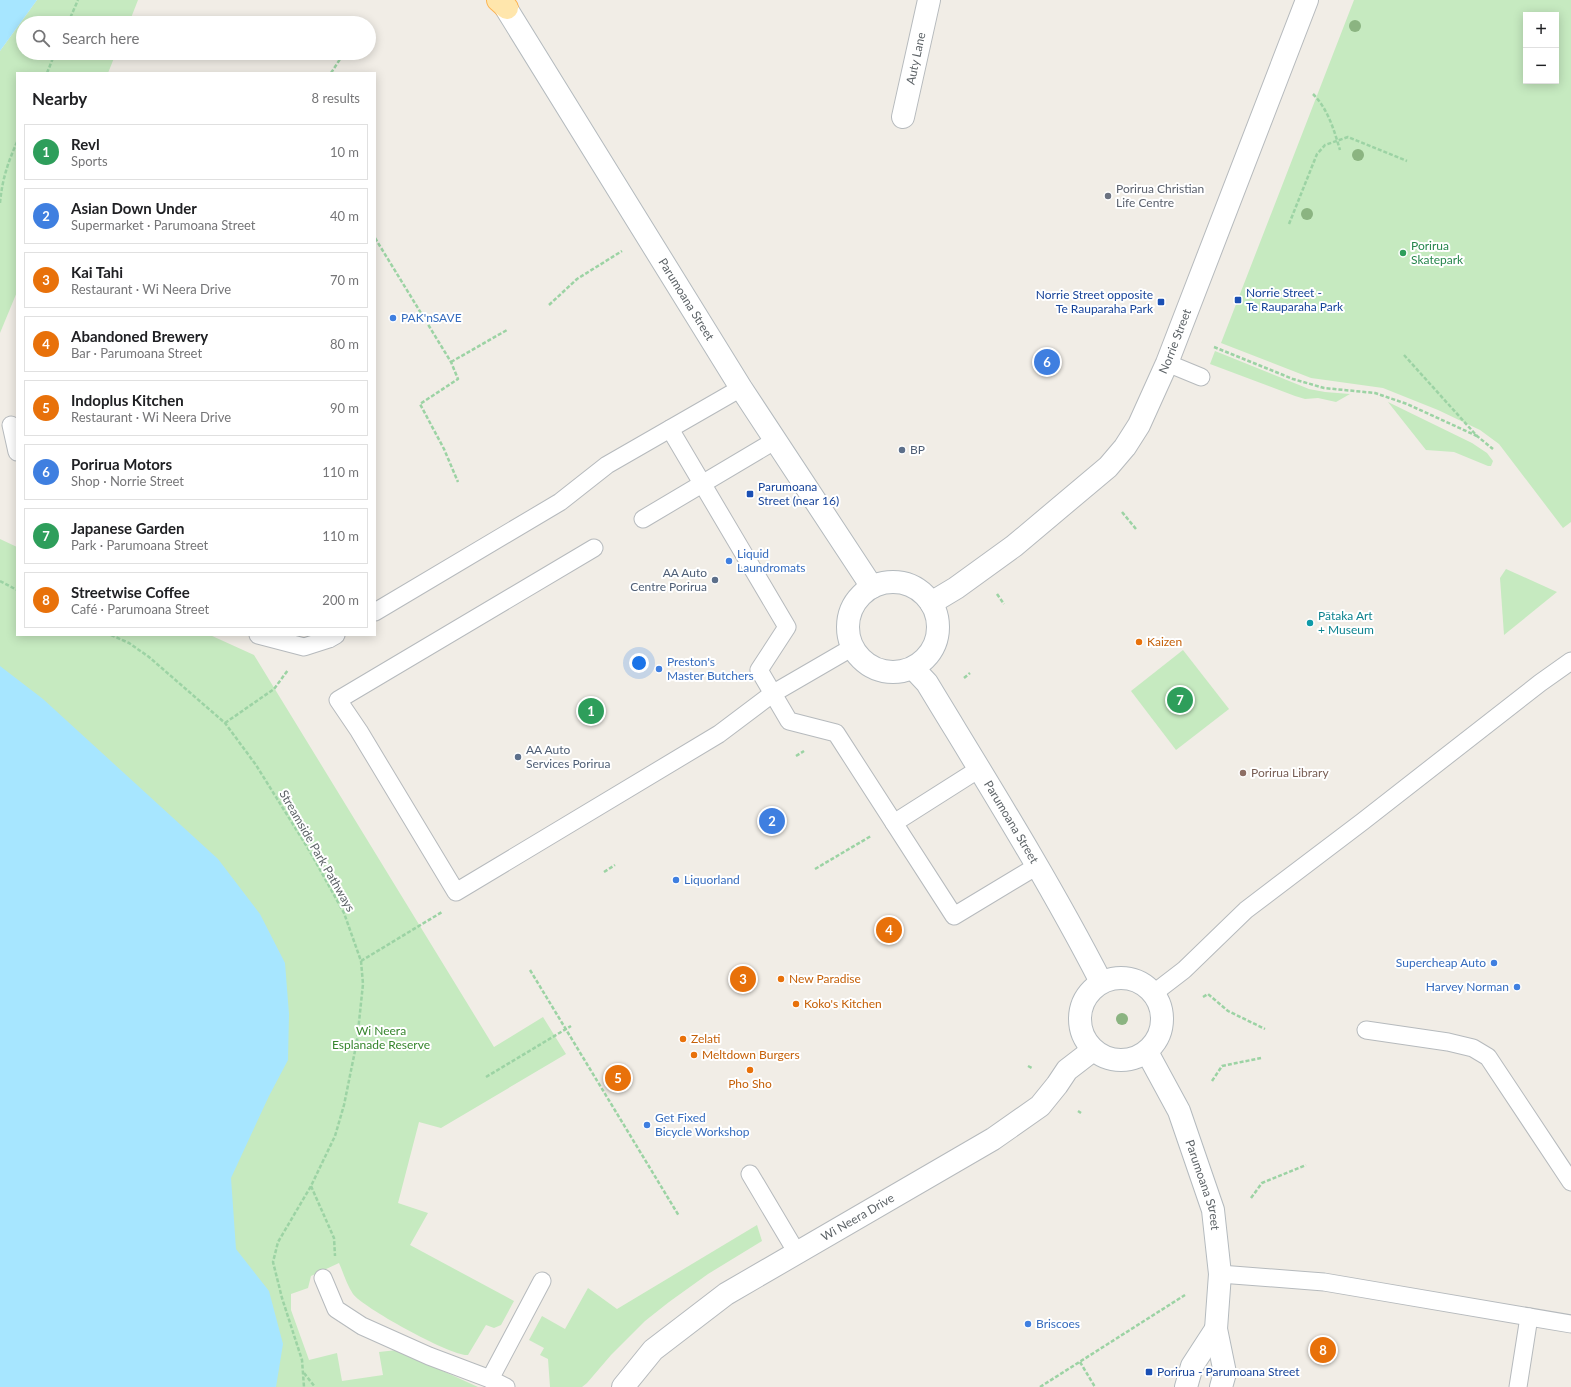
<!DOCTYPE html>
<meta charset="utf-8">
<style>
body{margin:0;font-family:Lato,sans-serif;background:#f6f6f6;color:#202124}
.controls{position:absolute;right:12px;top:12px;display:grid;overflow:hidden;border-radius:0px;box-shadow:0 2px 10px #0003}
.controls button{width:36px;height:36px;display:grid;place-items:center;padding:0;border:0;border-bottom:1px solid #e0e0e0;background:#fff;color:#202124;font:20px sans-serif}
.you{position:absolute;left:639px;top:663px;width:14px;height:14px;margin:-10px;border:3px solid #fff;border-radius:50%;background:#1a73e8;box-shadow:0 0 0 6px #1a73e833}
.badge{display:grid;place-items:center;width:26px;height:26px;border-radius:50%;background:#f82533;color:#fff;font-size:13px;font-weight:700}
.pin{position:absolute;translate:-50% -50%;border:2px solid #fff;box-shadow:0 1px 4px #0006}
.list{margin:0;padding:0;list-style:none}
h2{display:flex;justify-content:space-between;align-items:center;height:52px;margin:0;padding:0 16px;font-size:17px}
h2 small{font-size:13px;font-weight:400;color:#757577}
.list li{display:grid;grid-template-columns:26px 1fr auto;gap:12px;align-items:center;box-sizing:border-box;height:56px;margin:0 8px 8px;padding:0 8px;border:1px solid #e0e0e0;border-radius:0px}
.list b{display:block;font-size:15px;white-space:nowrap}
.list p{margin:0;font-size:13px;white-space:nowrap;color:#757577}
.list em{font-size:13px;font-style:normal;color:#757577}
.icon{flex:none;width:22px;height:22px;fill:none;stroke:currentColor;stroke-width:2;stroke-linecap:round;stroke-linejoin:round}
.map{position:relative;flex:none;width:1571px;height:1387px;overflow:hidden}
.search{position:absolute;background:#fff;box-shadow:0 2px 10px #0003;left:16px;top:16px;width:360px;height:44px;display:flex;align-items:center;gap:10px;box-sizing:border-box;padding:0 14px;border-radius:22px;color:#757577;font-size:15px}
.panel{position:absolute;background:#fff;box-shadow:0 2px 10px #0003;left:16px;top:72px;width:360px;height:564px;border-radius:0px}
.map>svg:first-child{display:block}
.green{fill:#c6eac0;fill-rule:evenodd}
.water{fill:#a7e6ff}
.lines{fill:none;stroke-linecap:round;stroke-linejoin:round}
.service-casing{stroke:#b6babd;stroke-width:19}
.minor-casing{stroke:#b6babd;stroke-width:24}
.tertiary-casing{stroke:#b6babd;stroke-width:24}
.secondary-casing{stroke:#b4babe;stroke-width:24}
.primary-casing{stroke:#fdb452;stroke-width:24}
.path{stroke:#9cd3a4;stroke-width:2.5;stroke-dasharray:4 2;stroke-linecap:butt}
.service{stroke:#fff;stroke-width:17}
.minor{stroke:#fff;stroke-width:22}
.tertiary{stroke:#fff;stroke-width:22}
.secondary{stroke:#fff;stroke-width:22}
.primary{stroke:#ffe6ac;stroke-width:22}
.tree{fill:#8bb481}
.worship-dot{fill:#6b7280;stroke:#fff;stroke-width:1.5}
.leisure-dot{fill:#2e9e5b;stroke:#fff;stroke-width:1.5}
.transit-dot{fill:#1a4fb4;stroke:#fff;stroke-width:1.5}
.shop-dot{fill:#3f7fe0;stroke:#fff;stroke-width:1.5}
.service-dot{fill:#5c6f8a;stroke:#fff;stroke-width:1.5}
.culture-dot{fill:#0f9aa8;stroke:#fff;stroke-width:1.5}
.food-dot{fill:#e8710a;stroke:#fff;stroke-width:1.5}
.education-dot{fill:#8d6e63;stroke:#fff;stroke-width:1.5}
.labels{text-anchor:middle;stroke-width:4;stroke-linejoin:round;paint-order:stroke}
.street-label{font-size:12px;fill:#5d6367;stroke:#fff}
.worship-label{font-size:12px;fill:#5b616d;stroke:#fff;text-anchor:start}
.leisure-label{font-size:12px;fill:#27864d;stroke:#fff;text-anchor:start}
.transit-label{font-size:12px;fill:#164399;stroke:#fff;text-anchor:start}
.shop-label{font-size:12px;fill:#366cbe;stroke:#fff;text-anchor:start}
.service-label{font-size:12px;fill:#4e5e75;stroke:#fff;text-anchor:start}
.culture-label{font-size:12px;fill:#0d838f;stroke:#fff;text-anchor:start}
.food-label{font-size:12px;fill:#c56008;stroke:#fff;text-anchor:start}
.education-label{font-size:12px;fill:#785e54;stroke:#fff;text-anchor:start}
.park-label{font-size:12px;fill:#37862e;stroke:#fff}
</style>
<div class="map">
<svg width="1571" height="1387" viewBox="0 0 1571 1387">
<rect width="100%" height="100%" fill="#f1ede6"/>
<g class="green">
<polygon points="37,0 138,0 129,23 23,23 23,53 116,53 108,73 17,73 17,292 0,333 0,51"/>
<path d="M1354,0H1571V522L1563,528L1499,444L1480,430L1438,410L1383,388L1311,378L1221,343ZM1526,15H1556V81H1526Z"/>
<polygon points="1215,351 1309,389 1325,392 1350,394 1336,402 1318,398 1305,399 1295,396 1210,364"/>
<polygon points="1388,402 1472,443 1487,453 1493,461 1491,466 1488,466 1454,452 1426,450"/>
<path d="M0,539L17,547V635H210L254,655L494,1047L543,1017L566,1054L441,1128L419,1122L398,1203L428,1213L410,1245L514,1301L501,1325L494,1328L486,1325L468,1355C452,1357 362,1307 353,1294C347,1285 343,1272 339,1263L311,1276L308,1288L291,1294V1310L309,1360L337,1353L342,1381L383,1375L379,1352L397,1350L478,1387H0Z"/>
<polygon points="1506,569 1557,592 1504,635 1500,578"/>
<polygon points="1183,650 1229,709 1176,750 1131,691"/>
<polygon points="757,1225 762,1241 708,1274 669,1302 645,1321 611,1355 587,1383 582,1387 550,1387 548,1359 540,1355 544,1348 529,1340 542,1316 565,1329 588,1288 617,1309"/>
</g>
<g class="water">
<polygon points="0,0 37,0 0,51"/>
<polygon points="0,666 43,699 218,859 260,914 285,963 289,1014 288,1060 269,1096 231,1178 236,1249 269,1291 283,1344 276,1387 0,1387"/>
</g>
<g class="lines">
<g class="service-casing">
<g id="service">
<polyline points="1167,363 1201,377"/>
<polyline points="11,425 17,452"/>
<polyline points="670,429 787,627 759,670 789,721 836,733 954,916 1037,866"/>
<polyline points="643,519 776,440"/>
<polyline points="594,548 338,700 359,731 456,892 719,734 772,694 853,647"/>
<polyline points="375,612 560,502 607,465 741,388"/>
<polyline points="258,635 304,647 329,639 336,635"/>
<polyline points="894,823 979,769"/>
<polyline points="1154,993 1184,970 1246,910 1362,822 1540,683 1571,661"/>
<polyline points="1366,1030 1448,1042 1473,1048 1488,1057 1571,1182"/>
<polyline points="750,1174 797,1253"/>
<polyline points="1220,1274 1324,1282 1571,1324"/>
<polyline points="323,1278 336,1309 362,1326 429,1356 490,1379 506,1387"/>
<polyline points="490,1379 542,1281"/>
<polyline points="1518,1387 1529,1317"/>
</g>
</g>
<g class="minor-casing">
<g id="minor">
<path id="s1" d="M903,117L929,0"/>
<path id="s2" d="M623,1387L653,1350L726,1294L993,1139L1040,1106L1057,1085L1067,1070L1093,1050"/>
</g>
</g>
<g class="tertiary-casing">
<g id="tertiary">
<path id="s3" d="M931,603L956,588L1014,546L1108,467L1125,447L1139,425L1167,363L1307,0"/>
</g>
</g>
<g class="secondary-casing">
<g id="secondary">
<path id="s4" d="M501,0L741,388L872,587"/>
<circle cx="893" cy="627" r="45"/>
<path id="s5" d="M913,668L927,683C987,782 1048,879 1101,982"/>
<circle cx="1121" cy="1019" r="41"/>
<path id="s6" d="M1147,1052L1179,1111L1213,1210L1220,1274L1216,1329L1225,1373L1221,1387"/>
<polyline points="1186,1387 1192,1366 1216,1329"/>
</g>
</g>
<g class="primary-casing">
<polyline id="primary" points="498,0 507,8"/>
</g>
<g class="path">
<polyline points="68,23 78,0"/>
<polyline points="363,23 366,19"/>
<polyline points="47,73 55,53"/>
<polyline points="331,73 344,53"/>
<path d="M1313,94C1328,109 1334,130 1340,150"/>
<path d="M0,203C2,180 8,162 17,142"/>
<polyline points="1289,224 1317,154 1325,145 1348,137 1407,161"/>
<polyline points="375,238 451,362 458,379 420,404 444,449 458,482"/>
<polyline points="549,305 577,279 622,251"/>
<polyline points="1214,347 1293,379 1324,388 1375,393 1407,404 1477,436"/>
<polyline points="1404,355 1477,436 1493,449"/>
<polyline points="451,362 507,330"/>
<polyline points="1122,512 1136,529"/>
<polyline points="0,581 17,590"/>
<polyline points="997,594 1004,604"/>
<polyline points="111,635 129,643 149,657 225,723 256,765 309,850 344,913 361,961 363,984 357,1041 344,1105 335,1136 311,1186 278,1242 273,1262 282,1298 302,1360 304,1387"/>
<polyline points="964,678 970,673"/>
<polyline points="225,723 274,689 288,670"/>
<polyline points="796,756 804,751"/>
<polyline points="815,869 871,836"/>
<polyline points="604,872 615,865"/>
<polyline points="361,961 442,912"/>
<polyline points="530,970 679,1216"/>
<polyline points="1203,997 1208,994 1228,1011 1265,1029"/>
<polyline points="1028,1066 1032,1068"/>
<polyline points="486,1077 571,1026"/>
<polyline points="1212,1081 1222,1066 1261,1058"/>
<polyline points="1078,1111 1081,1113"/>
<polyline points="311,1186 334,1238 335,1256"/>
<polyline points="1251,1198 1262,1183 1306,1165"/>
<polyline points="1080,1362 1095,1387"/>
<polyline points="304,1373 315,1387"/>
<polyline points="1040,1387 1185,1295"/>
</g>
<use href="#service" class="service"/>
<use href="#minor" class="minor"/>
<use href="#tertiary" class="tertiary"/>
<use href="#secondary" class="secondary"/>
<use href="#primary" class="primary"/>
</g>
<g class="tree">
<circle cx="1355" cy="26" r="6"/>
<circle cx="1358" cy="155" r="6"/>
<circle cx="1307" cy="214" r="6"/>
<circle cx="1122" cy="1019" r="6"/>
</g>
<circle class="worship-dot" cx="1108" cy="196" r="4"/>
<circle class="leisure-dot" cx="1403" cy="253" r="4"/>
<g class="transit-dot">
<rect x="1234" y="296" width="8" height="8" rx="2"/>
<rect x="1157" y="298" width="8" height="8" rx="2"/>
<rect x="746" y="490" width="8" height="8" rx="2"/>
<rect x="1145" y="1368" width="8" height="8" rx="2"/>
</g>
<g class="shop-dot">
<circle cx="393" cy="318" r="4"/>
<circle cx="729" cy="561" r="4"/>
<circle cx="659" cy="669" r="4"/>
<circle cx="676" cy="880" r="4"/>
<circle cx="1494" cy="963" r="4"/>
<circle cx="1517" cy="987" r="4"/>
<circle cx="647" cy="1125" r="4"/>
<circle cx="1028" cy="1324" r="4"/>
</g>
<g class="service-dot">
<circle cx="902" cy="450" r="4"/>
<circle cx="715" cy="580" r="4"/>
<circle cx="518" cy="757" r="4"/>
</g>
<circle class="culture-dot" cx="1310" cy="623" r="4"/>
<g class="food-dot">
<circle cx="1139" cy="642" r="4"/>
<circle cx="781" cy="979" r="4"/>
<circle cx="796" cy="1004" r="4"/>
<circle cx="683" cy="1039" r="4"/>
<circle cx="694" cy="1055" r="4"/>
<circle cx="750" cy="1070" r="4"/>
</g>
<circle class="education-dot" cx="1243" cy="773" r="4"/>
<g class="labels">
<g class="street-label">
<text dy="4" stroke="none"><textPath href="#s1" startOffset="60">Auty Lane</textPath></text>
<text dy="4" stroke="none"><textPath href="#s4" startOffset="352">Parumoana Street</textPath></text>
<text dy="4" stroke="none"><textPath href="#s3" startOffset="367">Norrie Street</textPath></text>
<text dy="4" stroke="none"><textPath href="#s5" startOffset="183">Parumoana Street</textPath></text>
<text transform="translate(317 851) rotate(60)" y="4">Streamside Park Pathways</text>
<text dy="4" stroke="none"><textPath href="#s6" startOffset="145">Parumoana Street</textPath></text>
<text dy="4" stroke="none"><textPath href="#s2" startOffset="292">Wi Neera Drive</textPath></text>
</g>
<g class="worship-label">
<text x="1116" y="193">Porirua Christian<tspan x="1116" dy="14">Life Centre</tspan></text>
</g>
<g class="leisure-label">
<text x="1411" y="250">Porirua<tspan x="1411" dy="14">Skatepark</tspan></text>
</g>
<g class="transit-label">
<text x="1246" y="297">Norrie Street -<tspan x="1246" dy="14">Te Rauparaha Park</tspan></text>
<text x="1153" y="299" text-anchor="end">Norrie Street opposite<tspan x="1153" dy="14">Te Rauparaha Park</tspan></text>
<text x="758" y="491">Parumoana<tspan x="758" dy="14">Street (near 16)</tspan></text>
<text x="1157" y="1376">Porirua - Parumoana Street</text>
</g>
<g class="shop-label">
<text x="401" y="322">PAK'nSAVE</text>
<text x="737" y="558">Liquid<tspan x="737" dy="14">Laundromats</tspan></text>
<text x="667" y="666">Preston's<tspan x="667" dy="14">Master Butchers</tspan></text>
<text x="684" y="884">Liquorland</text>
<text x="1486" y="967" text-anchor="end">Supercheap Auto</text>
<text x="1509" y="991" text-anchor="end">Harvey Norman</text>
<text x="655" y="1122">Get Fixed<tspan x="655" dy="14">Bicycle Workshop</tspan></text>
<text x="1036" y="1328">Briscoes</text>
</g>
<g class="service-label">
<text x="910" y="454">BP</text>
<text x="707" y="577" text-anchor="end">AA Auto<tspan x="707" dy="14">Centre Porirua</tspan></text>
<text x="526" y="754">AA Auto<tspan x="526" dy="14">Services Porirua</tspan></text>
</g>
<g class="culture-label">
<text x="1318" y="620">Pātaka Art<tspan x="1318" dy="14">+ Museum</tspan></text>
</g>
<g class="food-label">
<text x="1147" y="646">Kaizen</text>
<text x="789" y="983">New Paradise</text>
<text x="804" y="1008">Koko's Kitchen</text>
<text x="691" y="1043">Zelati</text>
<text x="702" y="1059">Meltdown Burgers</text>
<text x="750" y="1088" text-anchor="middle">Pho Sho</text>
</g>
<g class="education-label">
<text x="1251" y="777">Porirua Library</text>
</g>
<g class="park-label">
<text x="381" y="1035">Wi Neera<tspan x="381" dy="14">Esplanade Reserve</tspan></text>
</g>
</g>
</svg>
<div class="controls">
<button>+</button>
<button>−</button>
</div>
<div class="you"></div>
<div class="pin badge" style="left:591px;top:711px;background:#2e9e5b">1</div>
<div class="pin badge" style="left:772px;top:821px;background:#3f7fe0">2</div>
<div class="pin badge" style="left:743px;top:979px;background:#e8710a">3</div>
<div class="pin badge" style="left:889px;top:930px;background:#e8710a">4</div>
<div class="pin badge" style="left:618px;top:1078px;background:#e8710a">5</div>
<div class="pin badge" style="left:1047px;top:362px;background:#3f7fe0">6</div>
<div class="pin badge" style="left:1180px;top:700px;background:#2e9e5b">7</div>
<div class="pin badge" style="left:1323px;top:1350px;background:#e8710a">8</div>
<div class="search"><svg class="icon" aria-label="search" viewBox="0 0 24 24"><circle cx="10" cy="10" r="6"/><path d="M15 15l6 6"/></svg>Search here</div>
<section class="panel">
<h2>Nearby<small>8 results</small></h2>
<ul class="list">
<li><span class="badge" style="background:#2e9e5b">1</span><div><b>Revl</b><p>Sports</p></div><em>10 m</em></li>
<li><span class="badge" style="background:#3f7fe0">2</span><div><b>Asian Down Under</b><p>Supermarket · Parumoana Street</p></div><em>40 m</em></li>
<li><span class="badge" style="background:#e8710a">3</span><div><b>Kai Tahi</b><p>Restaurant · Wi Neera Drive</p></div><em>70 m</em></li>
<li><span class="badge" style="background:#e8710a">4</span><div><b>Abandoned Brewery</b><p>Bar · Parumoana Street</p></div><em>80 m</em></li>
<li><span class="badge" style="background:#e8710a">5</span><div><b>Indoplus Kitchen</b><p>Restaurant · Wi Neera Drive</p></div><em>90 m</em></li>
<li><span class="badge" style="background:#3f7fe0">6</span><div><b>Porirua Motors</b><p>Shop · Norrie Street</p></div><em>110 m</em></li>
<li><span class="badge" style="background:#2e9e5b">7</span><div><b>Japanese Garden</b><p>Park · Parumoana Street</p></div><em>110 m</em></li>
<li><span class="badge" style="background:#e8710a">8</span><div><b>Streetwise Coffee</b><p>Café · Parumoana Street</p></div><em>200 m</em></li>
</ul>
</section>
</div>
